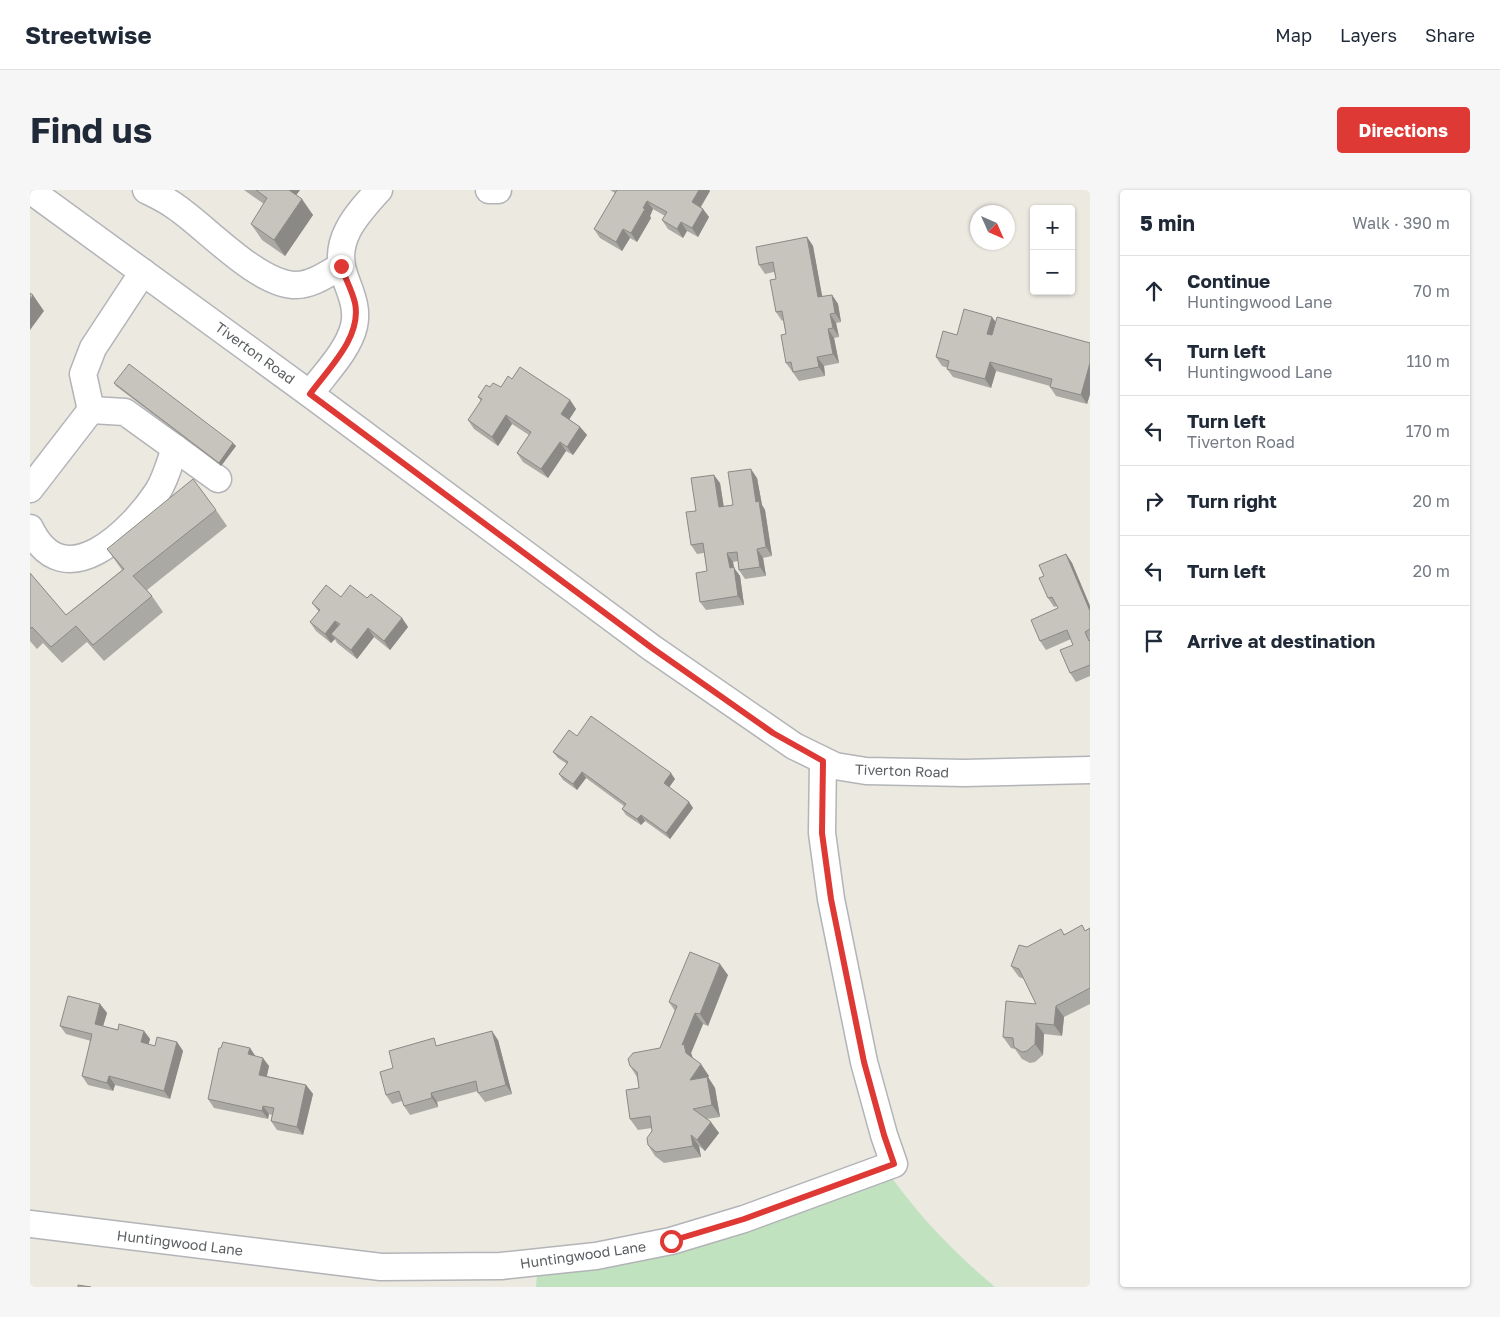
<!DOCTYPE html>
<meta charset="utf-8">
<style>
body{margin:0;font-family:"Golos Text",sans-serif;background:#f6f6f7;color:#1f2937}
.controls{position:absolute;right:15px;top:15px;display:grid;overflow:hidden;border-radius:5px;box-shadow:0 1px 4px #0004}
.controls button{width:45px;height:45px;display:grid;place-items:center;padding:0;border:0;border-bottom:1px solid #e0e1e3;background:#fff;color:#1f2937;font:25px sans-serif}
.compass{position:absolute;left:940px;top:15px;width:45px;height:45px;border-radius:50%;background:#fff;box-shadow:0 1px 4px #0004;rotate:135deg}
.stop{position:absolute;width:15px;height:15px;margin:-11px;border:4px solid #de3935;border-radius:50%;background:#fff}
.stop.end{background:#de3935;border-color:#fff;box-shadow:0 1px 5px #0008}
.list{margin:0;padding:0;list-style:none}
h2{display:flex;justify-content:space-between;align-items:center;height:65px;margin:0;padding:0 20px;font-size:21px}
h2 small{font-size:16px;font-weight:400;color:#747a83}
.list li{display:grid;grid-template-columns:32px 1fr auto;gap:15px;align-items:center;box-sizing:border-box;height:70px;padding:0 20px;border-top:1px solid #e0e1e3}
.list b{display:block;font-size:19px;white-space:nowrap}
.list p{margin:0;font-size:16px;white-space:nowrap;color:#747a83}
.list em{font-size:16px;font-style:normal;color:#747a83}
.icon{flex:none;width:28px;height:28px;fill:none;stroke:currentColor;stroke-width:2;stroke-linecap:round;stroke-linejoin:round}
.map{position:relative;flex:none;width:1060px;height:1097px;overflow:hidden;border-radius:5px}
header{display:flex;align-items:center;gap:30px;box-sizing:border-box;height:70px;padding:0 25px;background:#fff;border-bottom:1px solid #e0e1e3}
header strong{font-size:24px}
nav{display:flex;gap:28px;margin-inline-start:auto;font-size:18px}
.intro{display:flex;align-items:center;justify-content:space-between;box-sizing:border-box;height:120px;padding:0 30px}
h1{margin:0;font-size:35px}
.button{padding:12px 22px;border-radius:5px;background:#de3935;color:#fff;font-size:18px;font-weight:700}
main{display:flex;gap:30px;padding:0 30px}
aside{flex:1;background:#fff;border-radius:5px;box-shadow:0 1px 4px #0004}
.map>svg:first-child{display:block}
.green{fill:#c1e2bf}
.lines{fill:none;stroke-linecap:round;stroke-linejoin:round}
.minor-casing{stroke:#b2b4b8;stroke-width:29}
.minor{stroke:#fff;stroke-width:26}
.wall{fill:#aba9a3}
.shaded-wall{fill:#8b8985}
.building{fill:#c7c4be;stroke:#8b8985}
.route{stroke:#de3935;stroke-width:6}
.labels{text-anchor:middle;stroke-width:4.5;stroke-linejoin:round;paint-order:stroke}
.street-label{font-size:14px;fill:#5a5e61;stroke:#fff}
</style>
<header>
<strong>Streetwise</strong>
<nav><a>Map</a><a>Layers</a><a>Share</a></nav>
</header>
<div class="intro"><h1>Find us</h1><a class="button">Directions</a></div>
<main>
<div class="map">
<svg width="1060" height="1097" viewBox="0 0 1060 1097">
<rect width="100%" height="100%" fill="#ece9e1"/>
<path class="green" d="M855,978C885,1022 923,1062 965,1097H506L508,1070L546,1067Z"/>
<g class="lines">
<g class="minor-casing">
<g id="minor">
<polyline points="0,0 280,204 622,458 764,556 805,576 836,581 934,583 1060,580"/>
<path d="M116,0C126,5 137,10 146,17C177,38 228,95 266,95C282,95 297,84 311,76"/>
<polyline points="459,0 468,0"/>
<path d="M280,204C295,183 318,161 324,136C328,118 321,104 315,87C301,52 326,25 349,0"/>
<polyline points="61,220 95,222 188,289"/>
<polyline points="0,299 61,220 53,184 63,158 113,82"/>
<path d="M0,338C34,409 102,341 128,301C136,288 140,272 145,258"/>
<polyline points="0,1034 351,1077 471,1076 566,1066 641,1051 714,1029 864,974 854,945 834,872 801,709 792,643 793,571"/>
</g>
</g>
<use href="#minor" class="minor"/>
</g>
<g class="wall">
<polygon points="214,0 270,0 266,5 283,25 255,66 232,50 221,34 234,14"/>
<polygon points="580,0 679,0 680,1 671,17 679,27 668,47 657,41 653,48 638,39 632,30 635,26 623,19 620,26 621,28 607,52 600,48 592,61 570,48 564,39 585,3"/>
<polygon points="777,47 783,56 792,107 802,105 808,114 811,132 806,133 809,147 804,148 809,173 794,176 795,186 769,191 756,173 756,144 753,130 752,131 746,122 746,89 744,82 735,84 729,75"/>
<polygon points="965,132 1060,153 1060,204 1057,214 1026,206 1020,197 1020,196 966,181 961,198 923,187 917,179 918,178 912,176 906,167 927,145"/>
<polygon points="482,189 540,210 546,219 539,229 550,237 557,245 543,265 536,261 518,288 493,272 487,263 499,245 482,234 468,256 444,239 438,230 451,211 448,207 460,197 471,197"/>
<polygon points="84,193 206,256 191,276 86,196"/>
<polygon points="727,288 732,315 735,320 742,366 733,368 736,386 715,389 709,380 708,371 703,372 704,378 710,386 714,415 676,420 670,412 677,381 674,363 667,364 661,355 666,321 690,293 694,317 703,315"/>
<polygon points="186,320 197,336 117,400 122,406 133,422 74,471 57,452 32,473 13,453 7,459 0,451 0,383 36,425 92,380 77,359"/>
<polygon points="1036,364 1042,373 1060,416 1060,486 1046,492 1040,483 1043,455 1041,449 1016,460 1010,451 1028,418 1027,416 1024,417 1018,408 1014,386"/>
<polygon points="311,407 337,408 372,428 378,437 360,460 344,447 327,469 307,453 305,449 301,453 286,441 280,432 289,422 282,413"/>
<polygon points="547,546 645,589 639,597 659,612 663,618 640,649 615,631 611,635 596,625 592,619 594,616 556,588 547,600 533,590 529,584 537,574 528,568 523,562"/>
<polygon points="1060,738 1060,814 1034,827 1032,846 1014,844 1013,865 1005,872 1000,873 992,869 985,859 981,858 973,847 1006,814 994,789 989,787 981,776 997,757 1034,744 1056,740"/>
<polygon points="698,785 678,836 673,834 661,863 663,868 679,886 678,887 685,898 690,927 677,929 689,943 675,961 669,956 671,967 634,973 625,966 618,955 622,941 622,938 608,940 600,929 609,898 607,887 600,876 630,858 645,821 639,812"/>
<polygon points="70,814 77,823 73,836 88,840 114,841 120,849 118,854 125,856 147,852 153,861 140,909 85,895 83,901 58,895 52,886 61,851 36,844 30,836"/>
<polygon points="468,850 482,904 455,912 448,903 448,901 407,912 408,917 380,925 374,916 372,911 362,914 356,905 363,878 409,855"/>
<polygon points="220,858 225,866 239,876 237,886 276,895 283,904 273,945 247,940 241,931 242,925 239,924 238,929 184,918 178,909"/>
</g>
<g class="shaded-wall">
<polygon points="255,0 270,0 262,11"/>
<polygon points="669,0 679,0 680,1 668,21 662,12"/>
<polygon points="272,9 283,25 255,66 244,50"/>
<polygon points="617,11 623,19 620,26 621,28 607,52 601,43"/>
<polygon points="673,19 679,27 668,47 662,38"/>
<polygon points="651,32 657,41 653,48 647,39"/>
<polygon points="593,39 600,48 592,61 586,52"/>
<polygon points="777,47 783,56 794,116 788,107"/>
<polygon points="3,105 14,121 0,140 0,110"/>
<polygon points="802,105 808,114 811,132 805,123"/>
<polygon points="800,124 806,133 809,147 803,138"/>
<polygon points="962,127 968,135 963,152 957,144"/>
<polygon points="798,139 804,148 809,173 803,164"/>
<polygon points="787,167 794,176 795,186 789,177"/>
<polygon points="960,172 966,181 961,198 955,189"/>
<polygon points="1060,173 1060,204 1057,214 1051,205"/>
<polygon points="540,210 546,219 537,233 531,224"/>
<polygon points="476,225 482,234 468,256 462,247"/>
<polygon points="550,237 557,245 543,265 537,257"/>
<polygon points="530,252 536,261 518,288 511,279"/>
<polygon points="203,253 206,256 191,276 189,273"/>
<polygon points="721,279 727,288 732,315 735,320 742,366 736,357 726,312"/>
<polygon points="684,285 690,293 695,326 689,317"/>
<polygon points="727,359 733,368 736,386 730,377"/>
<polygon points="697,363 703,372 704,378 710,386 714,415 708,406 700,378"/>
<polygon points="1036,364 1042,373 1060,416 1060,421"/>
<polygon points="372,428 378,437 360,460 354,451"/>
<polygon points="305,431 312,440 301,444 305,449 301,453 295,444"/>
<polygon points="338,438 344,447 327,469 321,460"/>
<polygon points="552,582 556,588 547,600 543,594"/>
<polygon points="641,583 645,589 638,599 634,593"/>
<polygon points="659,612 663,618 640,649 636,643"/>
<polygon points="611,625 615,631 611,635 607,629"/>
<polygon points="690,774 698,785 678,836 670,824"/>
<polygon points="70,814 77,823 71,843 65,834"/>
<polygon points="1026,816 1034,827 1032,846 1024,835"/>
<polygon points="665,823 673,834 661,863 662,866 664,875 656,863 652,855"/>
<polygon points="1006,833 1014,844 1013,865 1005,854"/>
<polygon points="114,841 120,849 117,861 111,852"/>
<polygon points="462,841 468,850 482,904 476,895"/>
<polygon points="147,852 153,861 140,909 134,901"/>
<polygon points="220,858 226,867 218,864"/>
<polygon points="233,868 239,876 235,893 229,885"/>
<polygon points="671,874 679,886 678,887 685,898 690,927 682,915 660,890"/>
<polygon points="79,886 85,895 83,901 77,893"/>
<polygon points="276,895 283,904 273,945 267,937"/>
<polygon points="401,903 407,912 408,917 402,908"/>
<polygon points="233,916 239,924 238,929 232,921"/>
<polygon points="681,932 689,943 675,961 667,950"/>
<polygon points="661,945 669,956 671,967 663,956"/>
</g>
<g class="building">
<polygon points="226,0 259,0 272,9 244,50 221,34 237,8"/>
<polygon points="587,0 669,0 662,12 673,19 662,38 651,32 647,39 632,30 637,22 617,11 613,18 615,19 601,43 593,39 586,52 564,39"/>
<polygon points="777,47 788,107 802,105 805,123 800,124 803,138 798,139 803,164 787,167 789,177 763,182 761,172 756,173 751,145 756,144 752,121 746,122 740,90 746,89 743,72 729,75 726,57"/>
<polygon points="0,103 3,105 0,110"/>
<polygon points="934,119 962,127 957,144 962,145 967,127 1060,153 1060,173 1051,205 1020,197 1022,189 960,172 955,189 917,179 919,171 906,167 913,141 927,145"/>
<polygon points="99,174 203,253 189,273 84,193"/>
<polygon points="490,177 540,210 531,224 550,237 537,257 530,252 511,279 487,263 501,242 476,225 462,247 438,230 452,209 448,207 456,195 460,197 463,193 471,197 478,186 482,189"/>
<polygon points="721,279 726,312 729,311 736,357 727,359 730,377 709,380 707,362 697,363 700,378 704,377 708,406 670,412 666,383 677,381 673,353 661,355 656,322 666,321 661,288 684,285 689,317 703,315 698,282"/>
<polygon points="163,289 186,320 103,386 122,406 63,455 46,436 21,457 2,437 0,439 0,383 36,425 94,379 77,359"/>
<polygon points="1036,364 1060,421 1060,439 1055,442 1059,451 1060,450 1060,475 1040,483 1030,460 1043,455 1037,440 1010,451 1001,430 1028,418 1022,407 1018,408 1009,388 1014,386 1009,375"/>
<polygon points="296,395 311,407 320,395 337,408 341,404 372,428 354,451 338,438 321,460 301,444 310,434 305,431 295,444 280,432 290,420 282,413"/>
<polygon points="561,526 641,583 634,593 659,612 636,643 611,625 607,629 592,619 596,614 552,582 543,594 529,584 538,572 523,562 539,540 547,546"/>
<polygon points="1052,735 1055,741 1060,738 1060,798 1026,816 1024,835 1006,833 1005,854 997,861 992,862 984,857 983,848 973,847 976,811 1006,814 989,779 981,776 989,755 997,757 1031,739 1034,745"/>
<polygon points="660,762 690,774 670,824 665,823 652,855 654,854 656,863 671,874 660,890 677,887 682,915 663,919 681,932 667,950 661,945 663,956 626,962 618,955 617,948 622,941 620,926 600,929 596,900 609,898 607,882 600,876 598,869 603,863 630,858 647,816 639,812"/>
<polygon points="38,806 70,814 65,834 88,840 89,834 114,841 111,852 125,856 127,847 147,852 134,901 79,886 77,893 52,886 62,844 30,836"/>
<polygon points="462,841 476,895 448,903 446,891 401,903 402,908 374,916 369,901 356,905 350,882 363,878 359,861 404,848 406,856"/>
<polygon points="193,852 220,858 218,864 233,868 229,885 276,895 267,937 241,931 244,918 233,916 232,921 178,909 189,858 191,858"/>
<polygon points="48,1095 61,1097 48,1097"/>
</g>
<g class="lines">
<path class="route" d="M311,76C315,88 322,100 325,113C332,147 299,178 280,204L622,458L743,543L793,571L792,643L801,709L834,872L854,945L864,974L714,1029L641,1051"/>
</g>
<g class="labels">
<g class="street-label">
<text transform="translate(225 163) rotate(36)" y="5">Tiverton Road</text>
<text transform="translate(872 581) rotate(2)" y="5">Tiverton Road</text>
<text transform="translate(150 1053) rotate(7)" y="5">Huntingwood Lane</text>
<text transform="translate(553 1065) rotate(-8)" y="5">Huntingwood Lane</text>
</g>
</g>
</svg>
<div class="controls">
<button>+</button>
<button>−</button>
</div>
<svg class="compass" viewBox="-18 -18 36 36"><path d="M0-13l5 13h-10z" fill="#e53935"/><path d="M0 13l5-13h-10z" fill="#747a83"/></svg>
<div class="stop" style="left:641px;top:1051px"></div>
<div class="stop end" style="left:311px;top:76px"></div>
</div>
<aside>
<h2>5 min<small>Walk · 390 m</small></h2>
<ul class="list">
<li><svg class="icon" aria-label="ahead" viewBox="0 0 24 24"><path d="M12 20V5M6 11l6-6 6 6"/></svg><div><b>Continue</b><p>Huntingwood Lane</p></div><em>70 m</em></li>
<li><svg class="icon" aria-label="left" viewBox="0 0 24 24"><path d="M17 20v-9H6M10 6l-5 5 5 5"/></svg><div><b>Turn left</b><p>Huntingwood Lane</p></div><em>110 m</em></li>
<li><svg class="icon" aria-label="left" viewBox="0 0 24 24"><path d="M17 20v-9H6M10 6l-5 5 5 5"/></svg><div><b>Turn left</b><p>Tiverton Road</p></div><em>170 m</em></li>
<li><svg class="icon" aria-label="right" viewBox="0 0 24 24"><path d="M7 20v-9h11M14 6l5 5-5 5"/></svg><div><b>Turn right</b></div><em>20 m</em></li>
<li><svg class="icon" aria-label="left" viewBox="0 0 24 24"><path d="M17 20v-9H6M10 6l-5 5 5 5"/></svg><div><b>Turn left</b></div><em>20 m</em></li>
<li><svg class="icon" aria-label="arrive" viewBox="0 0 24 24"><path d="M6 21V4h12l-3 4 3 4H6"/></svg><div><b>Arrive at destination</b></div></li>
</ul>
</aside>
</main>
